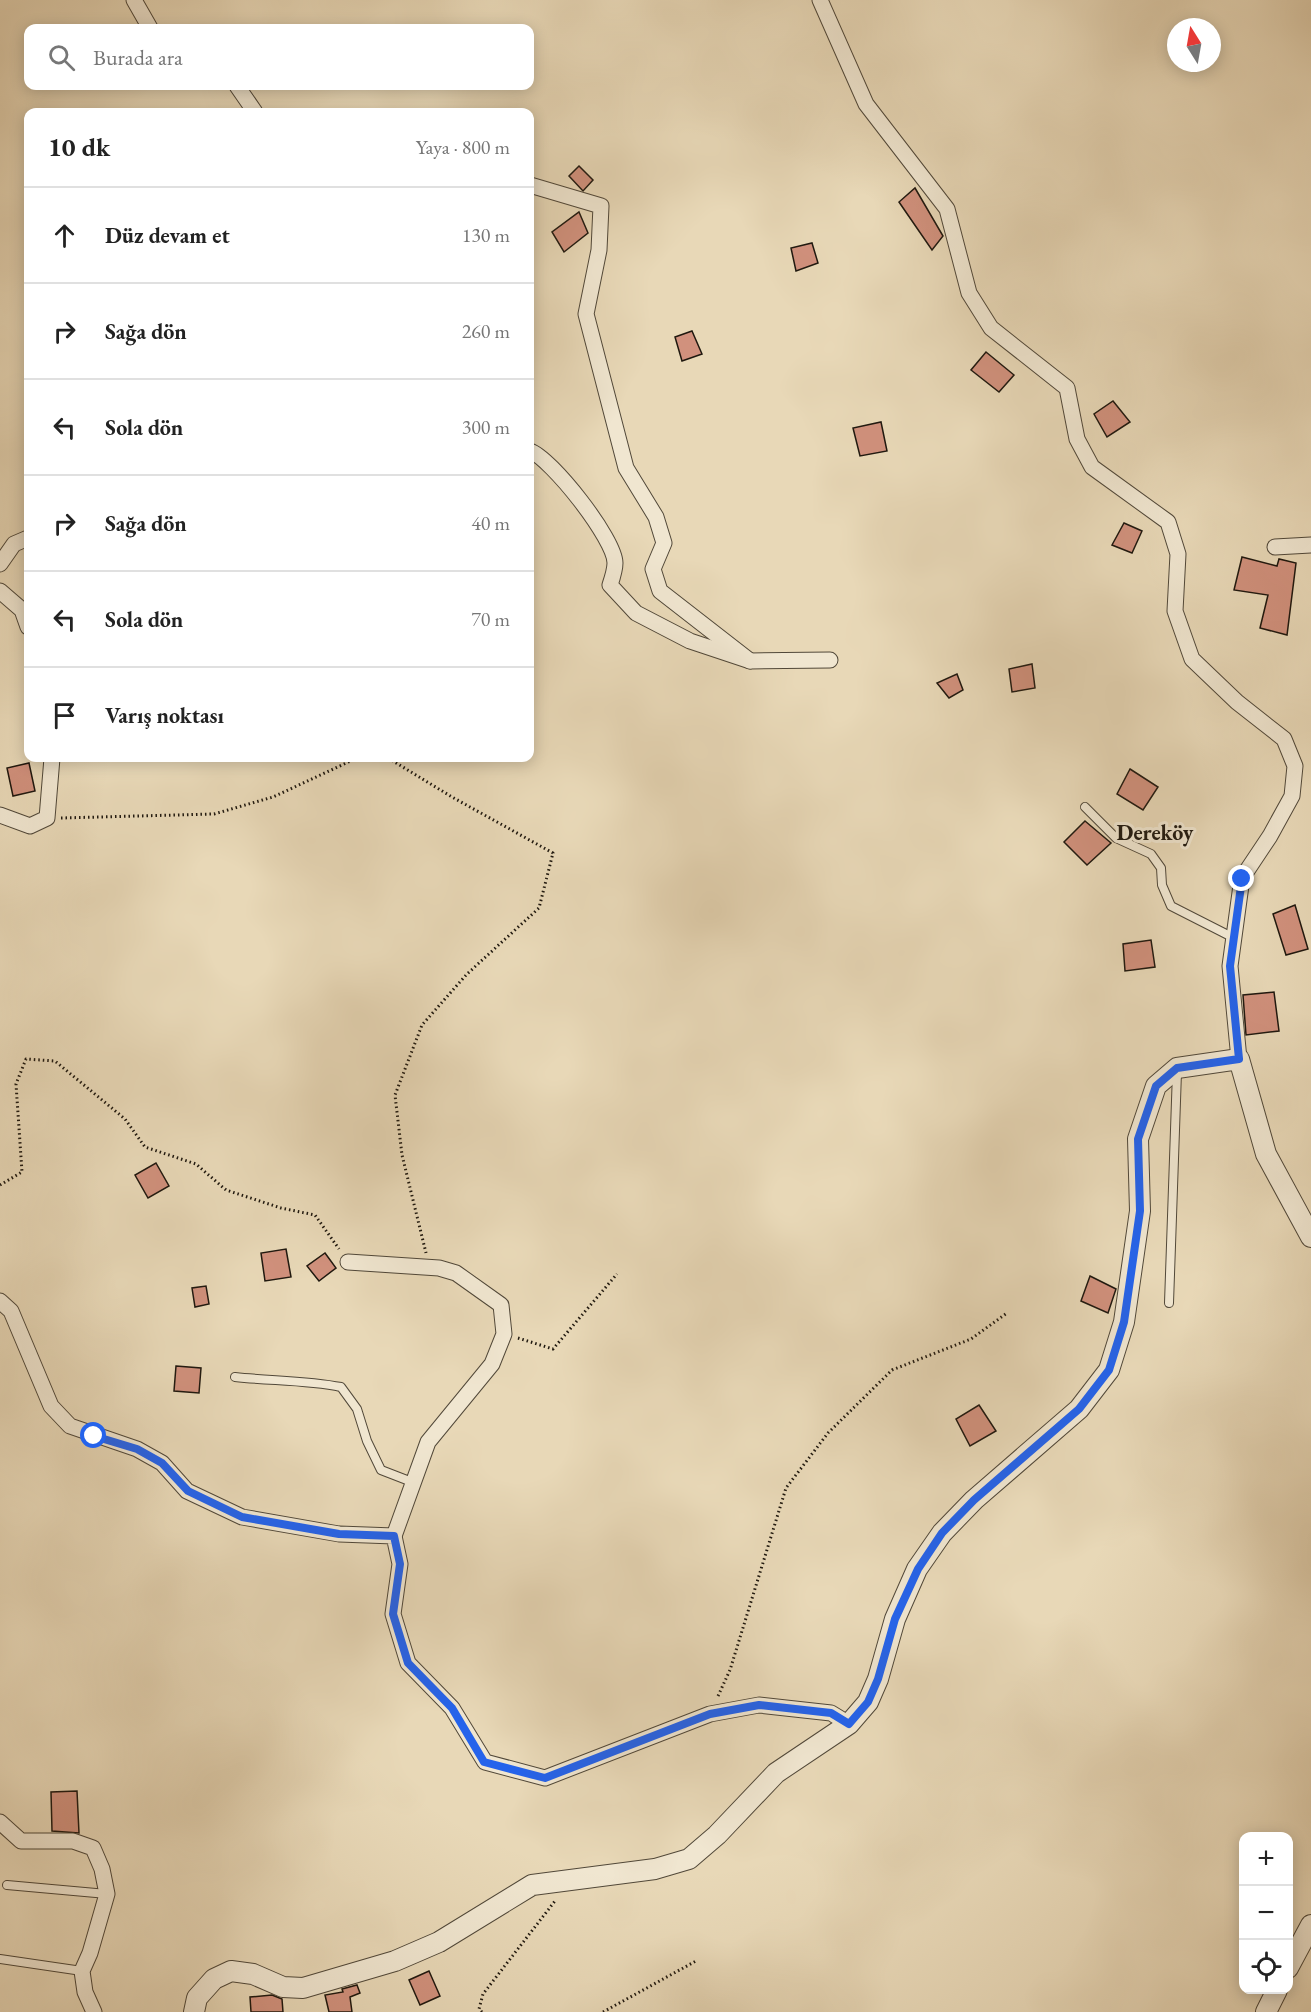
<!DOCTYPE html>
<html lang="tr">
<meta charset="utf-8">
<style>
body{margin:0;font-family:"EB Garamond",serif;background:#f6f6f6;color:#222}
.controls{position:absolute;right:18px;bottom:18px;display:grid;overflow:hidden;border-radius:12px;box-shadow:0 3px 15px #0003}
.controls button{width:54px;height:54px;display:grid;place-items:center;padding:0;border:0;border-bottom:2px solid #e0e0e0;background:#fff;color:#222;font:30px sans-serif}
.compass{position:absolute;left:1167px;top:18px;width:54px;height:54px;border-radius:50%;background:#fff;box-shadow:0 3px 15px #0003;rotate:349deg}
.stop{position:absolute;width:18px;height:18px;margin:-14px;border:4px solid #2563eb;border-radius:50%;background:#fff}
.stop.end{background:#2563eb;border-color:#fff;box-shadow:0 2px 6px #0008}
.list{margin:0;padding:0;list-style:none}
h2{display:flex;justify-content:space-between;align-items:center;height:78px;margin:0;padding:0 24px;font-size:26px}
h2 small{font-size:20px;font-weight:400;color:#767676}
.list li{display:grid;grid-template-columns:39px 1fr auto;gap:18px;align-items:center;box-sizing:border-box;height:96px;padding:0 24px;border-top:2px solid #e0e0e0}
.list b{display:block;font-size:22px;white-space:nowrap}
.list em{font-size:20px;font-style:normal;color:#767676}
.icon{flex:none;width:33px;height:33px;fill:none;stroke:currentColor;stroke-width:2;stroke-linecap:round;stroke-linejoin:round}
.map{position:relative;flex:none;width:1311px;height:2012px;overflow:hidden}
.search{position:absolute;background:#fff;box-shadow:0 3px 15px #0003;left:24px;top:24px;width:510px;height:66px;display:flex;align-items:center;gap:15px;box-sizing:border-box;padding:0 21px;border-radius:12px;color:#767676;font-size:22px}
.panel{position:absolute;background:#fff;box-shadow:0 3px 15px #0003;left:24px;top:108px;width:510px;height:654px;border-radius:12px}
.map>svg:first-child{display:block}
.building{fill:#d1917d;stroke:#1f180f;stroke-width:1.5}
.lines{fill:none;stroke-linecap:round;stroke-linejoin:round}
.service-casing{stroke:#514839;stroke-width:10}
.minor-casing{stroke:#514839;stroke-width:17}
.tertiary-casing{stroke:#514839;stroke-width:22}
.path{stroke:#1f180f;stroke-width:3;stroke-dasharray:1.5 3;stroke-linecap:butt}
.service{stroke:#f0e6d0;stroke-width:8}
.minor{stroke:#f0e6d0;stroke-width:15}
.tertiary{stroke:#f0e6d0;stroke-width:20}
.route{stroke:#2563eb;stroke-width:8}
.labels{text-anchor:middle;stroke-width:6;stroke-linejoin:round;paint-order:stroke}
.quarter-label{font-size:22px;font-weight:bold;fill:#1f180f;stroke:#f0e6d0}
</style>
<div class="map">
<svg width="1311" height="2012" viewBox="0 0 1311 2012">
<rect width="100%" height="100%" fill="#e8d8b7"/>
<filter id="stains"><feTurbulence type="fractalNoise" baseFrequency=".00333" numOctaves="4"/><feColorMatrix values="0 0 0 0 .2 0 0 0 0 .09 0 0 0 0 .02 0 0 0 .5 -.17"/></filter>
<radialGradient id="worn" r=".72"><stop offset=".6" stop-color="#630" stop-opacity="0"/><stop offset="1" stop-color="#630" stop-opacity=".3"/></radialGradient>
<g class="building">
<polygon points="579,166 593,180 583,191 569,176"/>
<polygon points="915,188 943,236 932,250 899,202"/>
<polygon points="579,212 588,233 564,252 552,232"/>
<polygon points="812,243 818,263 796,271 791,248"/>
<polygon points="692,331 702,354 682,361 675,337"/>
<polygon points="986,352 1014,375 999,392 971,370"/>
<polygon points="1113,401 1130,422 1107,437 1094,414"/>
<polygon points="881,422 887,451 860,456 853,428"/>
<polygon points="1124,523 1142,531 1132,553 1112,545"/>
<polygon points="1242,557 1277,566 1279,559 1296,563 1287,635 1260,628 1268,595 1234,590"/>
<polygon points="1032,664 1035,688 1012,692 1009,669"/>
<polygon points="957,674 963,690 949,698 937,683"/>
<polygon points="29,763 35,791 13,796 7,768"/>
<polygon points="1130,769 1158,787 1143,810 1117,794"/>
<polygon points="1085,821 1111,843 1087,865 1064,842"/>
<polygon points="1295,905 1308,949 1286,955 1273,914"/>
<polygon points="1151,940 1155,967 1125,971 1123,944"/>
<polygon points="1274,992 1279,1031 1246,1035 1243,995"/>
<polygon points="156,1163 169,1186 148,1198 135,1175"/>
<polygon points="286,1249 291,1277 265,1281 261,1253"/>
<polygon points="325,1253 336,1268 319,1281 307,1266"/>
<polygon points="1090,1276 1116,1289 1108,1313 1081,1301"/>
<polygon points="206,1286 209,1304 195,1307 192,1288"/>
<polygon points="176,1366 201,1368 199,1393 174,1391"/>
<polygon points="979,1405 996,1431 970,1446 956,1419"/>
<polygon points="77,1791 79,1833 52,1831 51,1792"/>
<polygon points="429,1971 440,1996 420,2005 409,1980"/>
<polygon points="357,1985 360,1993 350,1997 352,2012 329,2012 325,1995 343,1992 342,1989"/>
<polygon points="272,1995 282,1999 283,2012 251,2012 250,1997"/>
</g>
<g class="lines">
<g class="service-casing">
<g id="service">
<polyline points="1085,807 1116,838 1151,854 1161,868 1162,885 1171,906 1234,938"/>
<polyline points="1169,1303 1177,1072"/>
<path d="M235,1377C271,1381 306,1380 341,1387L357,1409L367,1441L381,1470L412,1482"/>
<polyline points="7,1885 107,1894"/>
<polyline points="0,1959 82,1971"/>
</g>
</g>
<g class="minor-casing">
<g id="minor">
<polyline points="134,0 150,28"/>
<polyline points="820,0 866,104 947,209 969,293 991,328 1067,388 1077,439 1092,467 1168,522 1178,554 1175,611 1192,659 1237,702 1284,739 1295,766 1292,796 1270,836 1242,878 1230,966 1239,1059"/>
<polyline points="237,86 255,112"/>
<polyline points="530,185 601,206 599,250 586,314 626,468 656,517 664,543 653,569 660,591 750,661"/>
<path d="M530,451C551,458 615,539 615,563C615,570 612,579 610,585L636,613L690,641L750,661L830,660"/>
<polyline points="1275,547 1311,545"/>
<polyline points="0,564 14,544 28,538"/>
<polyline points="0,591 22,610 28,627"/>
<polyline points="0,815 30,826 47,818 52,758"/>
<polyline points="348,1262 439,1268 456,1273 501,1305 504,1334 492,1364 428,1442 394,1536"/>
<polyline points="0,1301 11,1311 51,1406 70,1426 137,1449 162,1463 187,1491 242,1517 339,1534 394,1536 400,1564 393,1614 408,1663 452,1708 485,1762 545,1778 710,1714 759,1705 831,1713 849,1724"/>
<polyline points="0,1822 21,1841 73,1841 93,1848 102,1869 107,1894 90,1953 82,1971 85,1992 94,2012"/>
</g>
</g>
<g class="tertiary-casing">
<g id="tertiary">
<polyline points="1288,1968 1311,1925"/>
<polyline points="194,2012 197,1998 214,1979 231,1971 253,1974 283,1987 303,1988 395,1961 439,1942 532,1885 655,1869 689,1859 717,1835 776,1773 849,1724 868,1702 878,1679 895,1619 917,1569 942,1533 974,1500 1079,1409 1109,1370 1124,1322 1140,1211 1138,1139 1156,1086 1177,1068 1239,1059 1266,1154 1311,1237"/>
<polyline points="1266,2012 1277,1990"/>
</g>
</g>
<g class="path">
<polyline points="388,758 452,797 553,853 539,908 467,974 422,1025 395,1095 402,1155 426,1253"/>
<polyline points="61,818 214,814 273,797 357,758"/>
<polyline points="0,1185 22,1172 16,1084 26,1059 55,1061 125,1119 145,1147 196,1164 226,1190 281,1208 315,1215 339,1249"/>
<polyline points="518,1338 553,1349 617,1274"/>
<polyline points="718,1696 730,1670 786,1488 828,1433 892,1370 971,1339 1007,1313"/>
<polyline points="482,2012 479,2009 483,1994 555,1901"/>
<polyline points="603,2012 696,1961"/>
</g>
<use href="#service" class="service"/>
<use href="#minor" class="minor"/>
<use href="#tertiary" class="tertiary"/>
</g>
<g class="lines">
<polyline class="route" points="94,1436 137,1449 162,1463 188,1491 242,1517 339,1534 394,1536 400,1564 393,1614 408,1663 452,1708 484,1762 545,1778 710,1714 759,1705 831,1713 849,1724 868,1702 878,1679 895,1619 918,1569 942,1533 974,1500 1079,1409 1109,1370 1124,1322 1140,1211 1138,1139 1156,1086 1177,1068 1239,1059 1230,966 1242,879"/>
</g>
<g class="labels">
<g class="quarter-label">
<text x="1155" y="840">Dereköy</text>
</g>
</g>
<rect width="100%" height="100%" filter="url(#stains)"/>
<rect width="100%" height="100%" fill="url(#worn)"/>
</svg>
<div class="controls">
<button>+</button>
<button>−</button>
<button><svg class="icon" aria-label="locate" viewBox="0 0 24 24"><circle cx="12" cy="12" r="6"/><path d="M12 2v4M12 18v4M2 12h4M18 12h4"/></svg></button>
</div>
<svg class="compass" viewBox="-18 -18 36 36"><path d="M0-13l5 13h-10z" fill="#e53935"/><path d="M0 13l5-13h-10z" fill="#767676"/></svg>
<div class="stop" style="left:94px;top:1436px"></div>
<div class="stop end" style="left:1242px;top:879px"></div>
<div class="search"><svg class="icon" aria-label="search" viewBox="0 0 24 24"><circle cx="10" cy="10" r="6"/><path d="M15 15l6 6"/></svg>Burada ara</div>
<section class="panel">
<h2>10 dk<small>Yaya · 800 m</small></h2>
<ul class="list">
<li><svg class="icon" aria-label="ahead" viewBox="0 0 24 24"><path d="M12 20V5M6 11l6-6 6 6"/></svg><div><b>Düz devam et</b></div><em>130 m</em></li>
<li><svg class="icon" aria-label="right" viewBox="0 0 24 24"><path d="M7 20v-9h11M14 6l5 5-5 5"/></svg><div><b>Sağa dön</b></div><em>260 m</em></li>
<li><svg class="icon" aria-label="left" viewBox="0 0 24 24"><path d="M17 20v-9H6M10 6l-5 5 5 5"/></svg><div><b>Sola dön</b></div><em>300 m</em></li>
<li><svg class="icon" aria-label="right" viewBox="0 0 24 24"><path d="M7 20v-9h11M14 6l5 5-5 5"/></svg><div><b>Sağa dön</b></div><em>40 m</em></li>
<li><svg class="icon" aria-label="left" viewBox="0 0 24 24"><path d="M17 20v-9H6M10 6l-5 5 5 5"/></svg><div><b>Sola dön</b></div><em>70 m</em></li>
<li><svg class="icon" aria-label="arrive" viewBox="0 0 24 24"><path d="M6 21V4h12l-3 4 3 4H6"/></svg><div><b>Varış noktası</b></div></li>
</ul>
</section>
</div>
